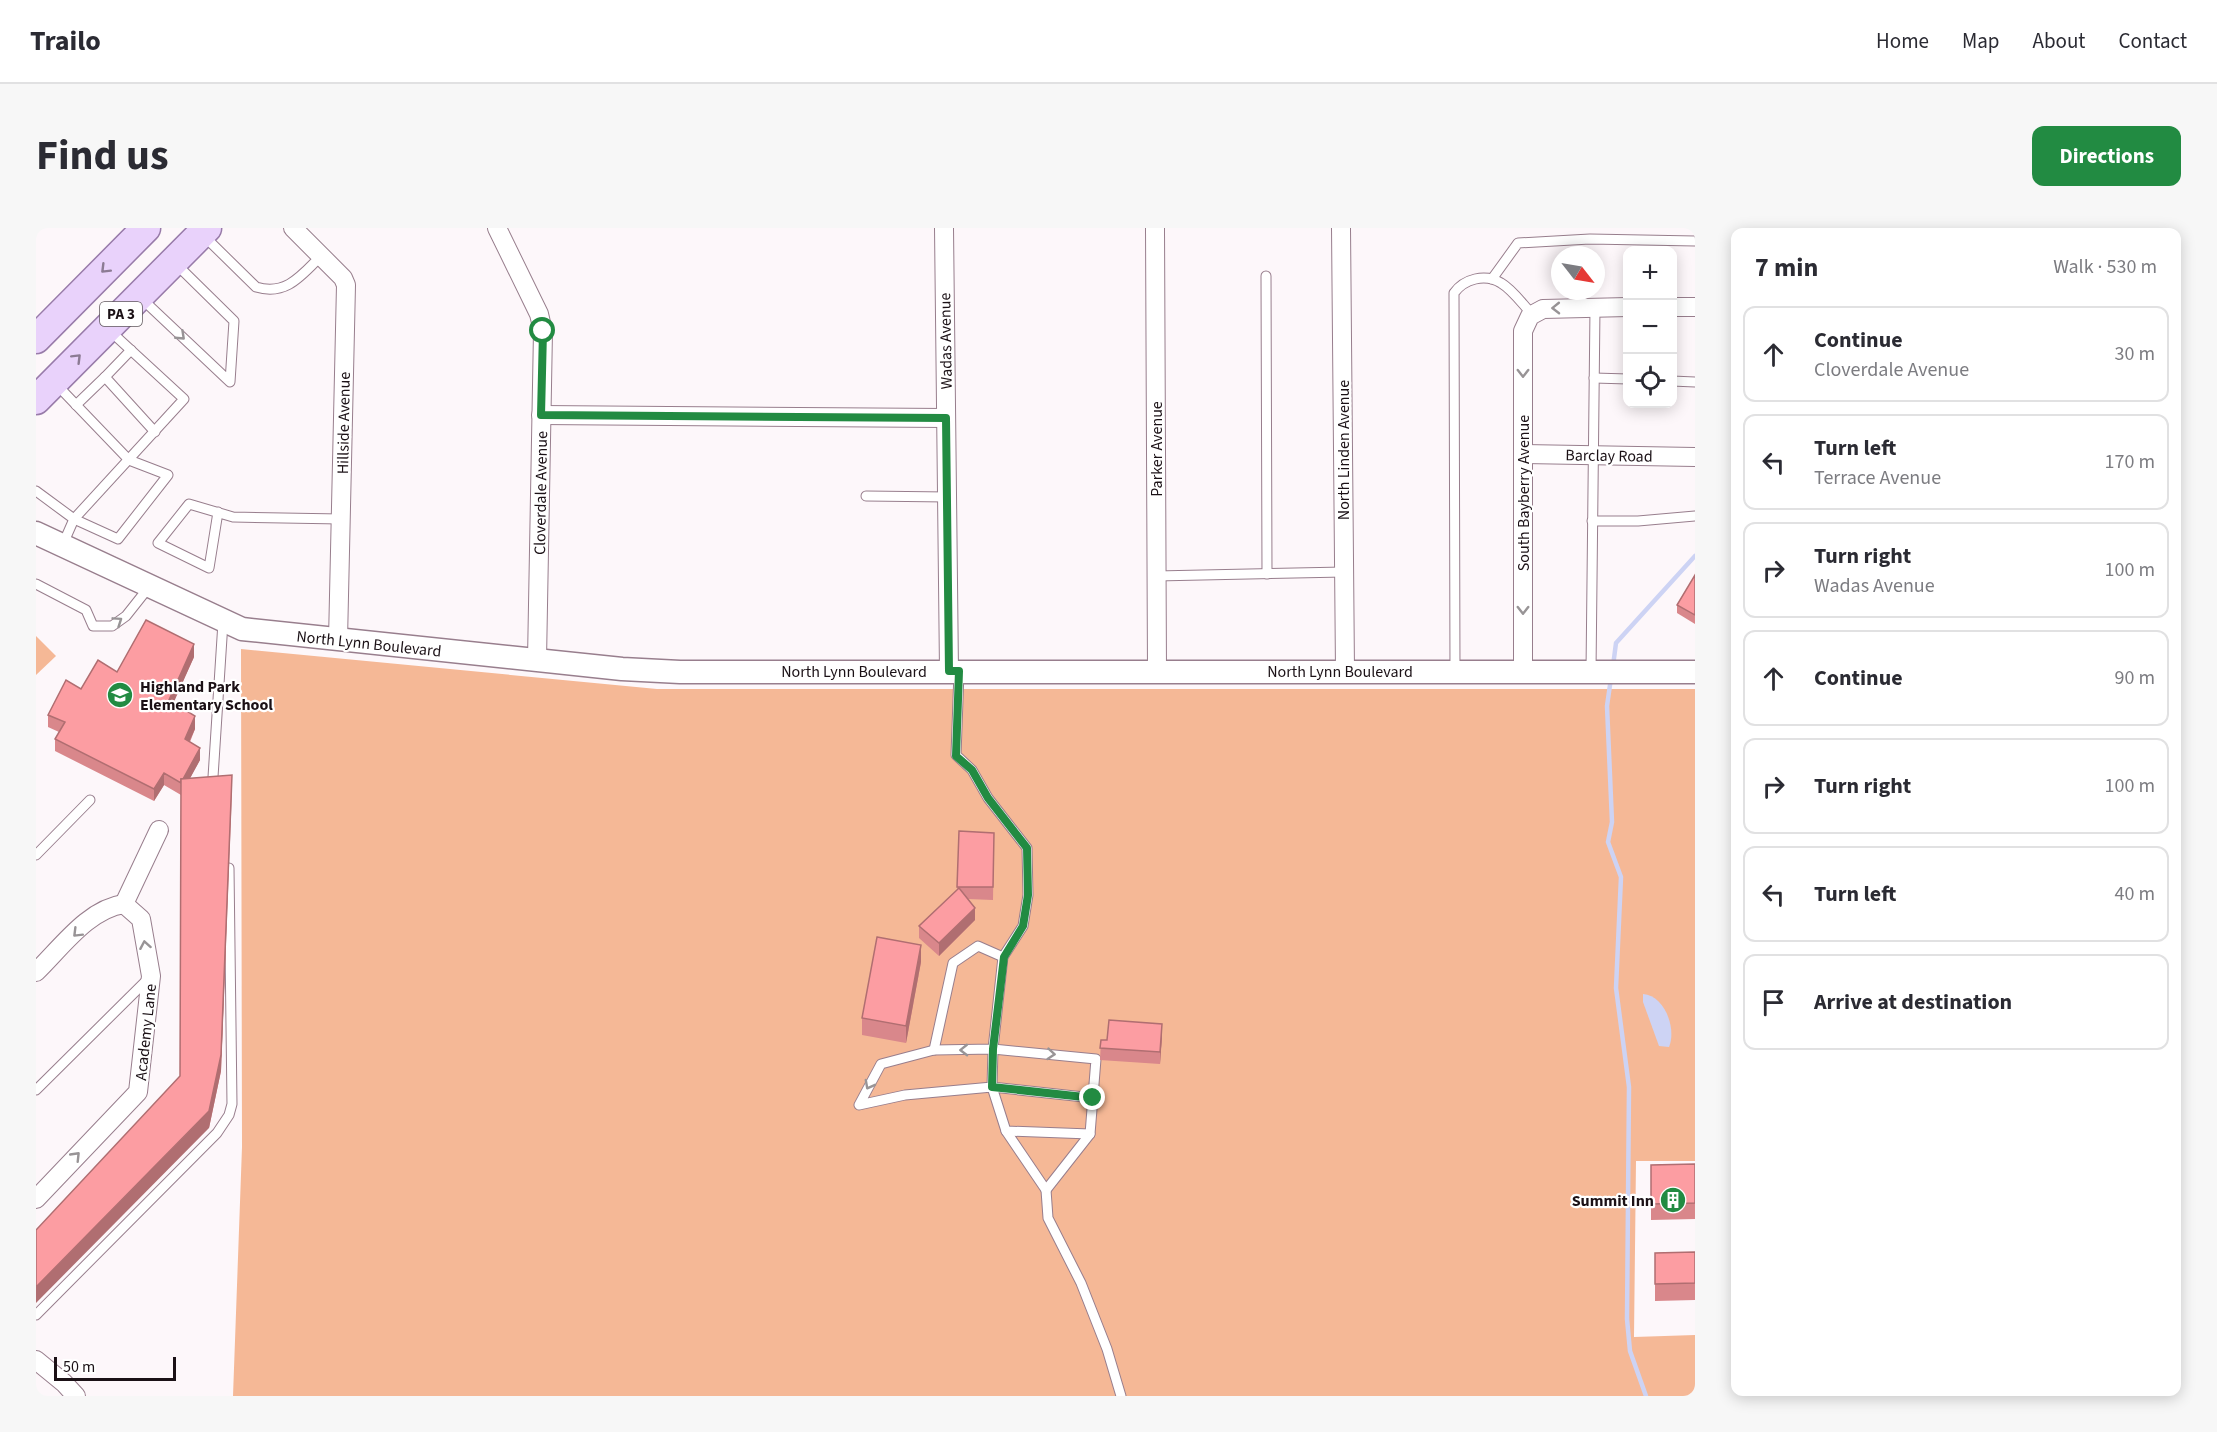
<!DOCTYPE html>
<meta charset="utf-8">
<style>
body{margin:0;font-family:"Source Sans 3",sans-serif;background:#f7f7f7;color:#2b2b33}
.controls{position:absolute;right:18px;top:18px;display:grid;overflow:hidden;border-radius:12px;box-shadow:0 3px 15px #0003}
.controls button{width:54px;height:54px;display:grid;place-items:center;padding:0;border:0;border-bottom:2px solid #e1e1e2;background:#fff;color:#2b2b33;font:30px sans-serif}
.compass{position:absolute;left:1515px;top:18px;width:54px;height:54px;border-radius:50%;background:#fff;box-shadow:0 3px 15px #0003;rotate:121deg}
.scale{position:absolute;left:18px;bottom:15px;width:122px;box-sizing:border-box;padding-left:6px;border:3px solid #1b1116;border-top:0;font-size:16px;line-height:21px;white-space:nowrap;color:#1b1116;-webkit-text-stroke:4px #fff;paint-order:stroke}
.stop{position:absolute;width:18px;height:18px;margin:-14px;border:4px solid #228b42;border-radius:50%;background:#fff}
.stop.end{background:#228b42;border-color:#fff;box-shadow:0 2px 6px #0008}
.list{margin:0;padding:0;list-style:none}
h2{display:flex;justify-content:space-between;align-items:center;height:78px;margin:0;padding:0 24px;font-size:26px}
h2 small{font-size:20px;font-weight:400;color:#7c7c81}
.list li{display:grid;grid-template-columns:39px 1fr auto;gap:18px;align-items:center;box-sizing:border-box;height:96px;margin:0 12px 12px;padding:0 12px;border:2px solid #e1e1e2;border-radius:12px}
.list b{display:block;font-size:22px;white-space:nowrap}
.list p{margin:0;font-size:20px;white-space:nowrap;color:#7c7c81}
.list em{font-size:20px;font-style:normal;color:#7c7c81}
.icon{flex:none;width:33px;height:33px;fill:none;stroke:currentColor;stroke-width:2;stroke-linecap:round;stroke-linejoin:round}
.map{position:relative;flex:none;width:1659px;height:1168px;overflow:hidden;border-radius:12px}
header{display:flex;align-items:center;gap:36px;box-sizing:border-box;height:84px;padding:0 30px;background:#fff;border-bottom:2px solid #e1e1e2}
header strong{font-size:28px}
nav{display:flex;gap:33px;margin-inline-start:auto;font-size:21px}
.intro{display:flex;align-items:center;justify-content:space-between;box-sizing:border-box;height:144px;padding:0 36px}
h1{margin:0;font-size:42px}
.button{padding:15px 27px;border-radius:12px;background:#228b42;color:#fff;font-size:21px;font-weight:700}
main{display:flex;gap:36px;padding:0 36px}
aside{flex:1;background:#fff;border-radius:12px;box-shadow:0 3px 15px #0003}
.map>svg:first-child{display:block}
.green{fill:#f5b896}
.water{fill:#cdd3f4}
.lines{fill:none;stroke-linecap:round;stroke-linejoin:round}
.stream{stroke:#cdd3f4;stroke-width:4.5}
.service-casing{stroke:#987e8d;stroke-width:11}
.minor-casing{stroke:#987e8d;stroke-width:20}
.tertiary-casing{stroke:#987e8d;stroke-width:25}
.primary-casing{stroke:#987ba9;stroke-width:31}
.service{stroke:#fff;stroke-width:9}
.minor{stroke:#fff;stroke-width:18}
.tertiary{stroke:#fff;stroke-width:22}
.primary{stroke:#e9d2fb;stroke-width:28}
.wall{fill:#d9878b}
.shaded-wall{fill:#b06e71}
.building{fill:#fc9da2;stroke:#b06e71;stroke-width:1.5}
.oneway{stroke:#8c7b94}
.oneway2{stroke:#989496}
.route{stroke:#228b42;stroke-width:8}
.labels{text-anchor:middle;stroke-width:4.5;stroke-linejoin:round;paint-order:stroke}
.shield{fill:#fff;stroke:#5f585c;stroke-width:1.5}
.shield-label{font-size:15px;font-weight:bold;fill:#1b1116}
.street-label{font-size:16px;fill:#1b1116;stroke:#fff}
.poi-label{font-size:16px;font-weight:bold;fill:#1b1116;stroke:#fff;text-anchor:start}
</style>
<header>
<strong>Trailo</strong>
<nav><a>Home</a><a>Map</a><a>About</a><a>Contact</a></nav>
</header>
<div class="intro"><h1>Find us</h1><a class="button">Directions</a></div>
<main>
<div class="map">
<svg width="1659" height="1168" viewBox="0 0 1659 1168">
<rect width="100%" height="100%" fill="#fdf7fa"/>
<g class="green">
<polygon points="0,408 20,428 0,447"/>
<polygon points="205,421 621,461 1659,461 1659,933 1600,933 1598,1109 1659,1107 1659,1168 197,1168 206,919"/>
</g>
<path class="water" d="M1607,766C1628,767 1641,800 1633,819L1623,818L1607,774Z"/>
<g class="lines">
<g class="stream">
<polyline points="1577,438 1580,415 1659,328"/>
<polyline points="1575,450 1571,478 1576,594 1572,614 1585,649 1580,760 1593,859 1591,1091 1594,1123 1610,1168"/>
</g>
<g class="service-casing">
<g id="service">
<path d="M167,7L220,59C250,68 265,48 285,28"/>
<polyline points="1230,48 1231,346"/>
<polyline points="1456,51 1482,15 1554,11 1659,13"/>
<polyline points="105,70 194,154 198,93 139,35"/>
<polyline points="95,122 69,149 119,204"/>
<polyline points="1558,150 1592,151"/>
<polyline points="1636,153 1659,154"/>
<polyline points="40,177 69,149"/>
<polyline points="0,263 38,291 82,311 132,247 93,232 20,156"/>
<polyline points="830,268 911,269"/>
<polyline points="182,284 173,340 122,315 153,276 197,289 305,291"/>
<polyline points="1556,293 1602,293 1659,288"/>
<polyline points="27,316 38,291 148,171 73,102"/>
<polyline points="1120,348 1308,344"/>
<polyline points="0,356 50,382 57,398 76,398 90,388 113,359"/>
<path d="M1419,443L1418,65C1428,51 1449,45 1465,55C1477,62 1487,77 1496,86"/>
<polyline points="923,444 920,527 936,542 952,570 991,620 992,667 987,698 967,729 957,821 956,859 970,903 1054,906 1060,831 957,821 898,822 845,836 823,877 869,867 956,859 1057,870"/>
<polyline points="1555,444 1559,80"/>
<polyline points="177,549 187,394"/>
<polyline points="0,627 54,572"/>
<polyline points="898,822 917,735 942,718 967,729"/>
<polyline points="0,862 113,750"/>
<polyline points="970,903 1010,962 1054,906"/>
<polyline points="1010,962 1012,990 1045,1055 1071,1121 1085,1168"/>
<polyline points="0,1087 181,905 193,887 196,876 193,640"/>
</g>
</g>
<g class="minor-casing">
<g id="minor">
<polyline points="257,0 307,50 310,57 302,412"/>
<polyline points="461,0 503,86 507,103 501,432"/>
<polyline points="908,0 913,443"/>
<polyline points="1119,0 1121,443"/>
<polyline points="1305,0 1309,443"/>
<polyline points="1636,79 1659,79"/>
<polyline points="505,187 910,190"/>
<polyline points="1487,226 1659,229"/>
<polyline points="1487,443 1487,103 1494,88 1507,81 1592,79"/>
<polyline points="88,676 123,602"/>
<path d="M0,744C25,720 52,681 88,676"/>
<polyline points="0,971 102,864 115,748 105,691 88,676"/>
<polyline points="0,1132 28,1155 40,1168"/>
</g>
</g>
<g class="tertiary-casing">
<polyline id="tertiary" points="0,305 206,401 586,441 644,444 1659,444"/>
</g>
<g class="primary-casing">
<g id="primary">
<polyline points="0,111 110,0"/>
<polyline points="0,172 171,0"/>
</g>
</g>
<use href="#service" class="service"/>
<use href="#minor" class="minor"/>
<use href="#tertiary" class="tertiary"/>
<use href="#primary" class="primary"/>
</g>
<g class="wall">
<polygon points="1659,347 1659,396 1641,385 1641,377"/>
<polygon points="158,429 137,475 159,501 154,514 164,532 154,550 196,563 185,843 173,900 144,848 145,567 128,557 118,573 19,523 19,511 23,504 12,499 12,487 45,461 81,444"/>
<polygon points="923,603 958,605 957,672 932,671 939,692 903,728 883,710 883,698 921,662"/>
<polygon points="885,734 870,815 826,807 826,790"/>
<polygon points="1126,808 1124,836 1064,832 1065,812 1071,812"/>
<polygon points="1659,936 1659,991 1615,992 1615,937"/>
<polygon points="1659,1024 1659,1072 1619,1073 1619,1025"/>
</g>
<g class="shaded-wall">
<polygon points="158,416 158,429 133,485 133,472"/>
<polygon points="159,488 159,501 149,523 149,511"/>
<polygon points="164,520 164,532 145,567 145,555"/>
<polygon points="128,545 128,557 118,573 118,561"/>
<polygon points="196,547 185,843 173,900 0,1075 0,1059 173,883"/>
<polygon points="939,680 939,692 903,728 903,715"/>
<polygon points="885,717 885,734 870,815 870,798"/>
<polygon points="1126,796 1126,808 1124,836 1124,824"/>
</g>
<g class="building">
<polygon points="1659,347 1659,387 1641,377"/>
<polygon points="110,392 158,416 133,472 159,488 149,511 164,520 147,551 145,551 145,555 128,545 118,561 19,511 29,494 12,487 30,452 45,461 62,432 81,444"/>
<polygon points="196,547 185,827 173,883 0,1059 0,1002 144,848 145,551"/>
<polygon points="923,603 958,605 957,659 921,659"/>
<polygon points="923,660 939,680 903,715 883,698"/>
<polygon points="841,709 885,717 870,798 826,790"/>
<polygon points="1073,792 1126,796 1124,824 1064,820 1065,812 1071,812"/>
<polygon points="1659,936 1659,975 1615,976 1615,937"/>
<polygon points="1659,1024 1659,1055 1619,1056 1619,1025"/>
</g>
<defs><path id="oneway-chevron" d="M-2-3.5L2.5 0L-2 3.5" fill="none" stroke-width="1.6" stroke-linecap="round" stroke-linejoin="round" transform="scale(1.5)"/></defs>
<g class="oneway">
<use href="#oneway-chevron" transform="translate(69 41) rotate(135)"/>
<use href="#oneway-chevron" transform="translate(41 130) rotate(-45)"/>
</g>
<g class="oneway2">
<use href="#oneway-chevron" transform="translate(1520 80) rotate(179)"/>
<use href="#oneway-chevron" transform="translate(145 108) rotate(43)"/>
<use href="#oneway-chevron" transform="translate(1487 145) rotate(90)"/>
<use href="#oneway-chevron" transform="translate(1487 382) rotate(90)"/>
<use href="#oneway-chevron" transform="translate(82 393) rotate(-34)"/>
<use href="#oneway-chevron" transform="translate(41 705) rotate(135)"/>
<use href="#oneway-chevron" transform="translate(109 717) rotate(-100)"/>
<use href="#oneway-chevron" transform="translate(928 822) rotate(179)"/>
<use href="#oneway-chevron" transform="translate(1015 826) rotate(5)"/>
<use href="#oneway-chevron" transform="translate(833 857) rotate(118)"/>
<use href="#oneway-chevron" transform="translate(40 928) rotate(-46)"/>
</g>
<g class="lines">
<polyline class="route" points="507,103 505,187 910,190 913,443 923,443 920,528 936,542 952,570 991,620 992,667 987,698 968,729 957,821 956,859 1057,870"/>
</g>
<defs>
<g id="school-disc" transform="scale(1.35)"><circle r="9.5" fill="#228b42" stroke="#fff"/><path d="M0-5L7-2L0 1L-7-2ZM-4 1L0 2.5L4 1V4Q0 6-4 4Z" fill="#fff"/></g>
<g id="building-disc" transform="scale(1.35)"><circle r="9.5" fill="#228b42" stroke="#fff"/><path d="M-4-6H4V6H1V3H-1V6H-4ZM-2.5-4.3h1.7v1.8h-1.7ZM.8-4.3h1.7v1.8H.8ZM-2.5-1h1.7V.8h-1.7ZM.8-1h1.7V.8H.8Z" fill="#fff"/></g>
</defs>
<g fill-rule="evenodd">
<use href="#school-disc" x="84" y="467"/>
<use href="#building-disc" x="1637" y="972"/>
</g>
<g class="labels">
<rect class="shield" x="64" y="74" width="42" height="24" rx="4.5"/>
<g class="shield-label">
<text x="85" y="91">PA 3</text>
</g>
<g class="street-label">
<text transform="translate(909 113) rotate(-91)" y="6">Wadas Avenue</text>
<text transform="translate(307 195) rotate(-89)" y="6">Hillside Avenue</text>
<text transform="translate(1120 221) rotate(-90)" y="6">Parker Avenue</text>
<text transform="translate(1307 222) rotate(-90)" y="6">North Linden Avenue</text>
<text transform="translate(1573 227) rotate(1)" y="6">Barclay Road</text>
<text transform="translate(504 265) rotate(-89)" y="6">Cloverdale Avenue</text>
<text transform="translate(1487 265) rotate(-90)" y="6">South Bayberry Avenue</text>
<text transform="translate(333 415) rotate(6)" y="6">North Lynn Boulevard</text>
<text x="818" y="449">North Lynn Boulevard</text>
<text x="1304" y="449">North Lynn Boulevard</text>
<text transform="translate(109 804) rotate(-84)" y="6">Academy Lane</text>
</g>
<g class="poi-label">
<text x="104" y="464">Highland Park<tspan x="104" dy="18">Elementary School</tspan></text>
<text x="1618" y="978" text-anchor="end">Summit Inn</text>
</g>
</g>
</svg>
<div class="controls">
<button>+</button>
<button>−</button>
<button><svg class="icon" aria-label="locate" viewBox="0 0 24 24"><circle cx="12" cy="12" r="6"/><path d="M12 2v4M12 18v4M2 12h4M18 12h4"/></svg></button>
</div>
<svg class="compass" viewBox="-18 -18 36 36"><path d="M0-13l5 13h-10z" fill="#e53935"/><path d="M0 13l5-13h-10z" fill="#7c7c81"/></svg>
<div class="scale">50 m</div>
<div class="stop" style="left:507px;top:103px"></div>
<div class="stop end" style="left:1057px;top:870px"></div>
</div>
<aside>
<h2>7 min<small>Walk · 530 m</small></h2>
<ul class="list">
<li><svg class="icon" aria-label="ahead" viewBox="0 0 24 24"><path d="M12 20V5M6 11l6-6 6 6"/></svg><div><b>Continue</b><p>Cloverdale Avenue</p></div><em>30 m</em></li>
<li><svg class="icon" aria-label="left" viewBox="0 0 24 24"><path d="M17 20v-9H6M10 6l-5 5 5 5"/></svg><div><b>Turn left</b><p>Terrace Avenue</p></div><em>170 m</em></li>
<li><svg class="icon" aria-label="right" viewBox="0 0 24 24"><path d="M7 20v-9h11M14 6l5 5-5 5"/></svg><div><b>Turn right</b><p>Wadas Avenue</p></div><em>100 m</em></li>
<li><svg class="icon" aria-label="ahead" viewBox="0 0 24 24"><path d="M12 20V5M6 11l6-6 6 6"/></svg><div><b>Continue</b></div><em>90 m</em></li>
<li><svg class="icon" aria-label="right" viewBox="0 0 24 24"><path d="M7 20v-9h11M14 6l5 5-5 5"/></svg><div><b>Turn right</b></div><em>100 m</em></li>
<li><svg class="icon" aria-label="left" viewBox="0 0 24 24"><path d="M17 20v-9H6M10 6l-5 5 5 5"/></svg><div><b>Turn left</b></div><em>40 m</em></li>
<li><svg class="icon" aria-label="arrive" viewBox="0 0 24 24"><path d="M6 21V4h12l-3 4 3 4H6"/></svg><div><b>Arrive at destination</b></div></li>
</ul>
</aside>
</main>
